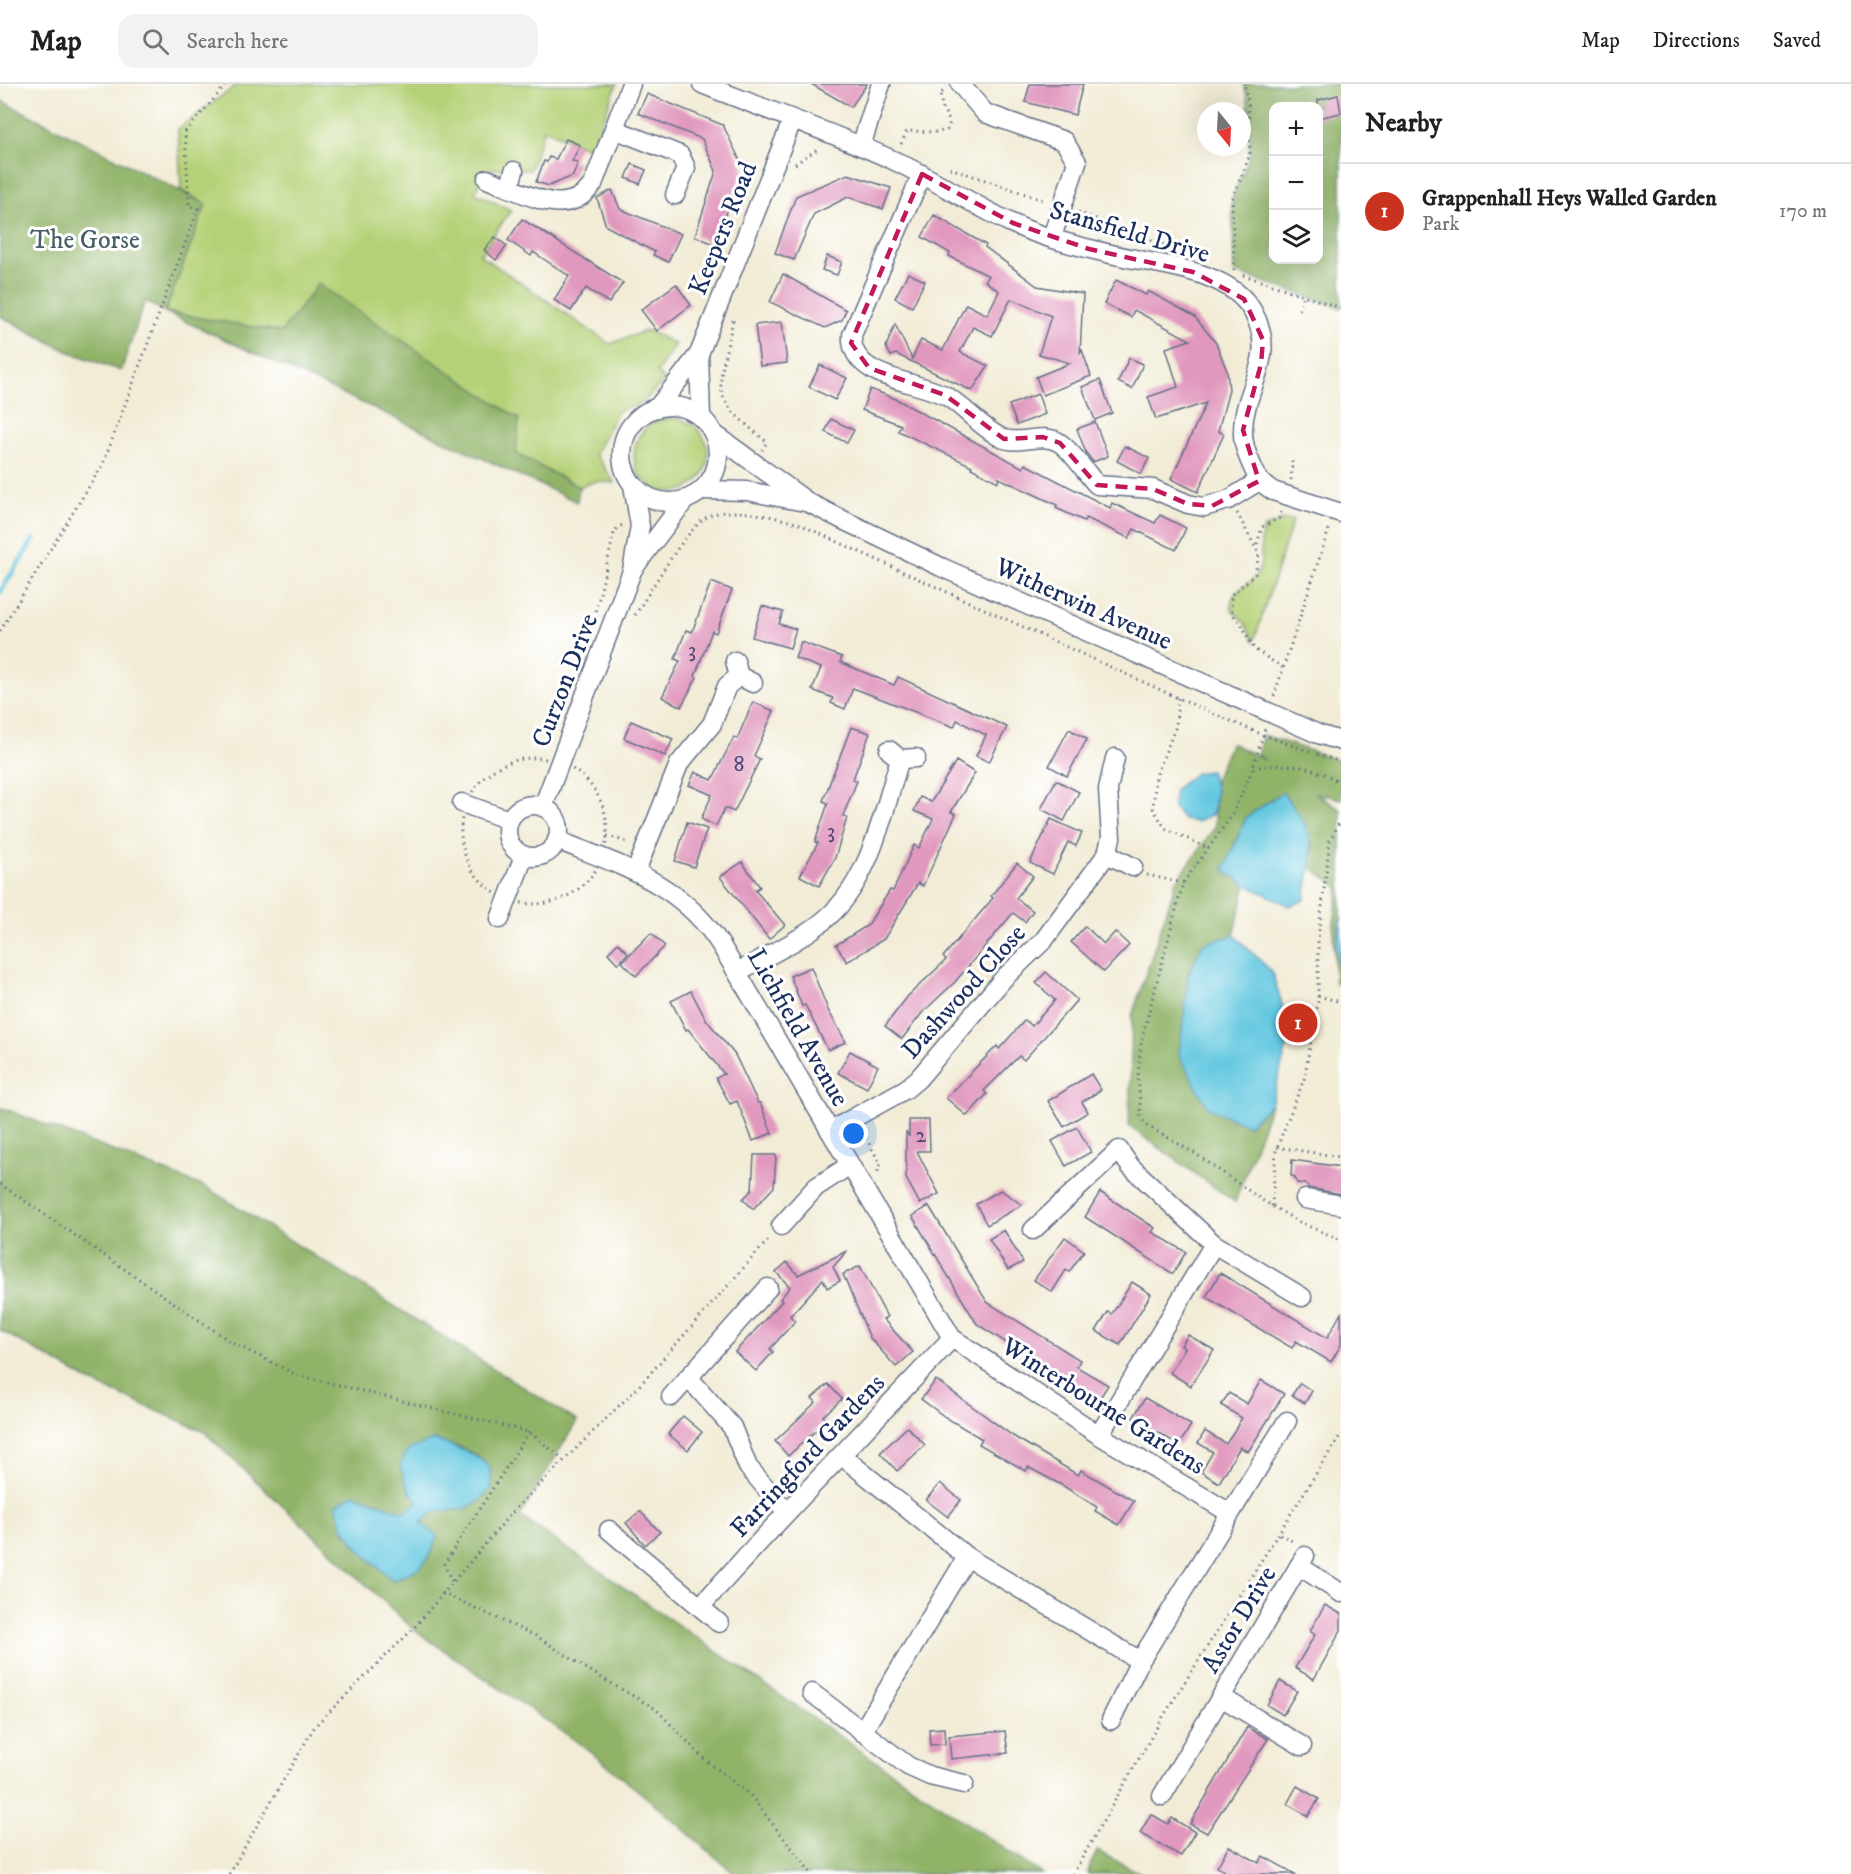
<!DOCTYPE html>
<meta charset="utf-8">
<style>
body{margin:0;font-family:"IM FELL DW Pica",serif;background:#f2f2f2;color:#202124}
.controls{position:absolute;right:18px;top:18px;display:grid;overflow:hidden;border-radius:12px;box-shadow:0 6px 24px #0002}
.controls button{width:54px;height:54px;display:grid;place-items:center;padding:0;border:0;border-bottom:2px solid #e0e0e0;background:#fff;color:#202124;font:30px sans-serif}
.compass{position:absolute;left:1197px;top:18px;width:54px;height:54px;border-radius:50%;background:#fff;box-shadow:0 6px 24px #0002;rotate:162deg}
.you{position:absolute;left:854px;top:1050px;width:21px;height:21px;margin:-15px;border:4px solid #fff;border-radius:50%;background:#1a73e8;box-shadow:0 0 0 9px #1a73e833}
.badge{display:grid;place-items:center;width:39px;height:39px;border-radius:50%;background:#c8321e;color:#fff;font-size:20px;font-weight:700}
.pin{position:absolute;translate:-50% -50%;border:3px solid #fff;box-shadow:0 2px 6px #0006}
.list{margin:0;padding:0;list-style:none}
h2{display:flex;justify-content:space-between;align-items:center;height:78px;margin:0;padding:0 24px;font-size:26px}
h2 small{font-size:20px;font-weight:400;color:#757577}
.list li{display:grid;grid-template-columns:39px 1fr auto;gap:18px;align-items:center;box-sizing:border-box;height:96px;padding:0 24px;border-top:2px solid #e0e0e0}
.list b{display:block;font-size:22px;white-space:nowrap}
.list p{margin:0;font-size:20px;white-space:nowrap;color:#757577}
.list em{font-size:20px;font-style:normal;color:#757577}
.icon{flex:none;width:33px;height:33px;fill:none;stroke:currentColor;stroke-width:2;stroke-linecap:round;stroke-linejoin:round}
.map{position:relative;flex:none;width:1341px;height:1790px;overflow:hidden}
header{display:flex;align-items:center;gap:36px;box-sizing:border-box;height:84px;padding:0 30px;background:#fff;border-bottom:2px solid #e0e0e0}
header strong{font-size:28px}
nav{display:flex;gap:33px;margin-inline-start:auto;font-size:21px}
.search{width:420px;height:54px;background:#f2f2f2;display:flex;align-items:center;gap:15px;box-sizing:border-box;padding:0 21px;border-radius:18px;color:#757577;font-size:22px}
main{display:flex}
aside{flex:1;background:#fff}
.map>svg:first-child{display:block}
.green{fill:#b5d177;stroke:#68806a;stroke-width:1.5}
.forest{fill:#90b368;stroke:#567163;stroke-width:1.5;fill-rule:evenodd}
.water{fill:#62c7e0;stroke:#3e7b9f;stroke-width:1.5}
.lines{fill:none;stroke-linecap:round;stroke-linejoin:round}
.stream{stroke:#62c7e0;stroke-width:5}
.building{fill:#e198be}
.minor-casing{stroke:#667188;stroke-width:21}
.path{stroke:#667188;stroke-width:3;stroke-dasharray:1.5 4.5;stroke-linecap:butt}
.minor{stroke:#fff;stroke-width:18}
.marked{fill:none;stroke:#c2185b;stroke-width:4.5;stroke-dasharray:12 8;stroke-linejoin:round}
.labels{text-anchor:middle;stroke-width:6;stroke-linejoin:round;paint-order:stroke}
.number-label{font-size:22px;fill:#4c4976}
.street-label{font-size:26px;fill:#1b2f5e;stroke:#fff}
.park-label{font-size:26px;fill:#496066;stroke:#fff}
</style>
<header>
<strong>Map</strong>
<div class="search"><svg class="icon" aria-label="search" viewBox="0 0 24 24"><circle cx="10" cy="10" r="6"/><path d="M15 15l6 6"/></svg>Search here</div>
<nav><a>Map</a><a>Directions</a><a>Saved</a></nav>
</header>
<main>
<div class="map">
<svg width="1341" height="1790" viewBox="0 0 1341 1790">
<rect width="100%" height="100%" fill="#fff"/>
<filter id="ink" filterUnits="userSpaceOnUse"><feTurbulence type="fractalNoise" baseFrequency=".0167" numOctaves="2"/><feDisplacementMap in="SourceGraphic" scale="12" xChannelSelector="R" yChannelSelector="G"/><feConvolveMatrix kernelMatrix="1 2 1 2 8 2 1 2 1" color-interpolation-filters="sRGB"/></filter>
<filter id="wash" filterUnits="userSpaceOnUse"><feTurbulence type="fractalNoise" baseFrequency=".008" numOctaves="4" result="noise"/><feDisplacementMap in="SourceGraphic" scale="24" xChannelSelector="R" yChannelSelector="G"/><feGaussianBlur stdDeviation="1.35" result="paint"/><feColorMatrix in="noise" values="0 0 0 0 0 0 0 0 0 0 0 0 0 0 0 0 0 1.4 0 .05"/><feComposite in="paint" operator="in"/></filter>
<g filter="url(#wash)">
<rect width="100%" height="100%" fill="#f2ecd6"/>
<g class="green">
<polygon points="238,0 617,0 591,65 544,45 530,86 507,84 485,86 475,109 511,126 480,171 610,260 647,246 675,260 657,289 665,296 642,319 618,327 595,370 615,399 597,397 579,403 516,370 351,224 318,200 282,248 165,228 206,120 179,105 181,106 178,45"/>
<circle cx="671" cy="371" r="37"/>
<path d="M1282,436H1293L1254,557L1244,538L1232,526C1227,505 1249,505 1257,490C1266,475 1257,458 1264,444Z"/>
</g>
<g class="forest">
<path d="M1244,0H1341V224L1234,188L1232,115L1250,71L1248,18ZM1274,22H1318V176H1274Z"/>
<polygon points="0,16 206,120 165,228 282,248 318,200 519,335 516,370 579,403 577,418 165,228 145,217 121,287 67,267 0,232"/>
<polygon points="1263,651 1341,677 1341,715 1315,709 1341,726 1341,834 1336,860 1341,900 1335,899 1333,847 1339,803 1310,783 1313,762 1282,708 1246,734 1224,785 1246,801 1234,851 1203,860 1248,1041 1271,1020 1235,1118 1129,1042 1132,932 1176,798 1215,743 1215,694 1231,659 1265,676 1257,670"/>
<path d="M0,1023L207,1104L577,1337L520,1432C694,1551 867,1673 1042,1790H735L657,1722L582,1661L413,1545L203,1347L91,1298L0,1246ZM433,1356L459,1363L478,1372L463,1425L433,1428L421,1439L393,1496L364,1470L341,1443L354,1410L404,1429L419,1418L408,1405V1366Z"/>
<polygon points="1097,1767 1142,1790 1087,1790"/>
</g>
<g class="water">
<polygon points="1210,687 1216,706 1213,730 1197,738 1184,736 1173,723 1175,705 1196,689"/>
<path d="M1282,708C1319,755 1314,759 1305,816L1290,822L1246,801L1224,786L1246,734Z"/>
<polygon points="1341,834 1341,883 1338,881 1336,860"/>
<polygon points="1234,851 1272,888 1282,920 1287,963 1271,1020 1248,1041 1208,1024 1179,971 1189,888 1203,860"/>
<path d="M433,1356C455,1362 473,1368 490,1383L492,1403L478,1418L464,1425L433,1428L421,1439L437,1452C430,1481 419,1486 393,1496C366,1472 344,1457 336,1420L354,1410L404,1428L418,1417L408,1405L400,1382L408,1366Z"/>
</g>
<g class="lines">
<polyline class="stream" points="0,508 34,455"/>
</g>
<g id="blocks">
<g class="building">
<polygon points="811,0 867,0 851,23"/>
<polygon points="1030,0 1083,0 1075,31 1025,18"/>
<polygon points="647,10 723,41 744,85 714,160 695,152 716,87 702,55 638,29"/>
<polygon points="1338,11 1341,29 1318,34 1318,16"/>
<polygon points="566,55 580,61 572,77 578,78 573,92 549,102 536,98 544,77 547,78 549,73 556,75"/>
<polygon points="632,80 646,86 640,100 626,94"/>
<polygon points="848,90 891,104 883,125 848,113 814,130 794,176 775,169 796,112"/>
<polygon points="612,106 620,125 681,150 668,178 653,171 655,168 606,142 597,114"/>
<polygon points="934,131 986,161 985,163 1037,202 1083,210 1080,270 1082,266 1091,292 1043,311 1036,293 1070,279 1039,270 1051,232 1011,215 992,252 973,243 960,268 988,282 972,307 896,270 891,272 886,263 895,240 912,275 921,256 943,266 966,220 987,231 999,207 985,197 989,192 949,172 950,169 922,153"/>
<polygon points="522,135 623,199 609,219 586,204 571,227 554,216 569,192 533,168 531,172 508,156"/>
<polygon points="495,153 507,162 496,176 484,166"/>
<polygon points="827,172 842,178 837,191 822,186"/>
<polygon points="908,189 925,197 912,223 895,214"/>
<polygon points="783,190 846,226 842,236 825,244 770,218"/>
<polygon points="1116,196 1146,211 1148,207 1194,232 1216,259 1227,287 1229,306 1218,347 1224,350 1198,408 1171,395 1206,319 1156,335 1148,313 1178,303 1166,264 1190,256 1134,226 1131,233 1104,220"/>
<polygon points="676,200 691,221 657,247 641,226"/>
<polygon points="782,238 787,279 760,282 755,241"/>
<polygon points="1129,274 1143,280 1132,305 1118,298"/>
<polygon points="820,281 847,294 835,316 809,303"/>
<polygon points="1100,296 1112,329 1095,336 1082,303"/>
<polygon points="870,305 896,315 1023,384 1025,380 1110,424 1112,419 1155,439 1160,431 1186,444 1176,466 1134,445 1129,454 1086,434 1084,437 1056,424 1057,421 999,394 998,398 971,384 972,382 898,347 901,341 862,326"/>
<polygon points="1038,310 1045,330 1017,341 1009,321"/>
<polygon points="831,335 854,346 847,359 825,348"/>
<polygon points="1095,338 1108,372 1093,378 1086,369 1077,345"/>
<polygon points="1125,362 1149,374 1141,390 1117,377"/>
<polygon points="711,498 732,506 716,549 712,547 695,592 697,593 681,623 662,613 680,577 675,575 686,546 692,548"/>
<polygon points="762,522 783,528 779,540 796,545 790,564 752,553"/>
<polygon points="801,558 842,573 840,578 894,601 898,593 1007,643 989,678 976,672 986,651 957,636 954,643 853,604 845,625 831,619 833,614 812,606 821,584 795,574"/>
<polygon points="753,618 774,627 754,672 760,675 734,728 725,724 716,742 701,735 712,711 689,701 695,688 712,696 734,653 737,655"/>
<polygon points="631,637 673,655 665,672 624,654"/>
<polygon points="851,643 870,649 853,695 857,697 843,732 847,734 835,774 819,802 800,792 818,759 815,758 828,719 823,717"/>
<polygon points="1069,645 1087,655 1067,692 1049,682"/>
<polygon points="956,677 975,689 951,728 956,730 923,802 918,799 884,855 847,878 836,861 868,841 890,806 893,807 914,761 919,764 933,735 914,727 920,713 931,718"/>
<polygon points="1056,696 1079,708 1064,737 1041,725"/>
<polygon points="1051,735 1082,749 1076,762 1068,758 1053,790 1030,779"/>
<polygon points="687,738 707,745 694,783 675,777"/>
<polygon points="742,778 760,803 755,806 785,841 769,855 720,793"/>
<polygon points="1017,779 1033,792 1016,814 1033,827 1025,838 1013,829 955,898 922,929 902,955 885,942 908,912 946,876 943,873 993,814 991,812"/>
<polygon points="1085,842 1104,860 1115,848 1129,861 1104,888 1071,858"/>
<polygon points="651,849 665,862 636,892 622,878"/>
<polygon points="618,859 628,869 618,880 608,869"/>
<polygon points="811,883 828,926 846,958 828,966 805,921 802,922 790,892"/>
<polygon points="1046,888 1077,916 1024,976 1019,972 984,1007 987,1010 967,1032 946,1014 997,962 999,965 1025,936 1032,942 1055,916 1036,899"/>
<polygon points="691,907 705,934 735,971 758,1019 760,1019 772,1049 753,1057 737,1017 730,1020 716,994 724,990 688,945 686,946 671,917"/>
<polygon points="850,967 878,982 867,1004 838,989"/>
<polygon points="1091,990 1101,1006 1082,1018 1088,1028 1064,1043 1048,1017"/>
<polygon points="909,1036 929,1036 930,1067 917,1067 939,1110 920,1120 906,1094 906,1047 909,1053"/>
<polygon points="1077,1043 1091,1068 1066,1082 1052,1057"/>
<polygon points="754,1071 776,1071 774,1103 753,1125 743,1115 752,1106"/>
<polygon points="1292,1076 1341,1083 1341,1110 1308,1104 1306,1100 1297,1099 1295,1093 1291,1092"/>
<polygon points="1001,1106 1022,1121 987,1141 976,1120"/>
<polygon points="1100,1108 1155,1144 1152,1148 1186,1168 1173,1190 1085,1133"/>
<polygon points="929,1122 987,1218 1080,1276 1077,1283 1108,1301 1098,1317 977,1240 912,1132"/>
<polygon points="1004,1146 1023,1178 1008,1186 989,1155"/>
<polygon points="1065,1153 1084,1167 1069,1188 1066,1186 1052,1208 1034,1196"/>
<polygon points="847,1167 833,1183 840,1197 827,1204 823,1195 790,1232 795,1237 770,1265 773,1268 756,1287 735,1268 782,1217 780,1215 790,1203 776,1188 787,1178 798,1191"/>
<polygon points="860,1182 887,1233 883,1235 913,1268 896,1283 870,1254 843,1190"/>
<polygon points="1220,1189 1327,1254 1341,1229 1341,1261 1331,1278 1296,1257 1292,1264 1206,1213"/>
<polygon points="1132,1198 1151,1210 1120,1261 1096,1247 1108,1228 1112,1230"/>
<polygon points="1188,1251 1214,1266 1191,1302 1170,1289 1185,1264 1181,1262"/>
<polygon points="936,1296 1013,1352 1078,1391 1081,1386 1134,1417 1119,1441 1095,1427 1097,1423 1065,1403 1028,1383 1026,1387 979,1360 982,1355 945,1333 921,1315"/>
<polygon points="1261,1296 1284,1310 1248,1368 1240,1363 1219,1399 1201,1388 1213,1368 1198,1359 1205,1347 1226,1360 1242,1334 1221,1321 1229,1309 1247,1320"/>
<polygon points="1300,1299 1312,1307 1305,1319 1292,1311"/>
<polygon points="828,1300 842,1315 823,1332 826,1337 788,1372 775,1357 816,1318 812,1314"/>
<polygon points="1145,1314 1191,1341 1179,1361 1133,1334"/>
<polygon points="683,1332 702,1348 688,1366 668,1350"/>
<polygon points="907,1343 925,1361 897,1387 880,1369"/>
<polygon points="940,1399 961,1416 948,1433 926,1416"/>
<polygon points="640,1427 660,1448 645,1461 626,1439"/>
<polygon points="1325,1521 1341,1530 1341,1546 1314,1595 1295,1584 1315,1551 1310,1547"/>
<polygon points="1280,1597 1297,1607 1283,1631 1267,1621"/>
<polygon points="1247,1643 1268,1655 1207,1749 1190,1740"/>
<polygon points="944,1644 945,1660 930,1661 929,1645"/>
<polygon points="1005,1647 1008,1669 951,1675 949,1652"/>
<polygon points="1297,1702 1319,1715 1308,1732 1287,1720"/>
<polygon points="1151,1730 1168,1740 1172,1734 1195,1748 1181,1772 1140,1749"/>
<polygon points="1229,1762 1259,1779 1263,1772 1295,1790 1229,1790 1217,1783"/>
</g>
</g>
</g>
<g filter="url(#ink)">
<use href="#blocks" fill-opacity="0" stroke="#667188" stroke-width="1.5"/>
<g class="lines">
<g class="minor-casing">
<g id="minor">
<path d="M702,0C766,26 832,48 895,77C935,96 972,120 1011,139C1043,154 1081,163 1115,171C1157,181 1230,185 1253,228C1279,275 1244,301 1243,346C1242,364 1252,381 1259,397"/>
<polyline points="960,0 985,29 1064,57 1077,78 1052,153"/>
<polyline points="614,45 680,71 686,84 675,111"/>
<polyline points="861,62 881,0"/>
<path d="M514,87L509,104C538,115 570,132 593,100L631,0"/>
<path d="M922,90L852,251C849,296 919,296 948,313C965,324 984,346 1002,354C1019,362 1043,347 1060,359C1074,369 1085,388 1097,401L1153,405L1188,420L1204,423L1228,416L1259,397L1273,407L1341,429"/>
<polyline points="487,95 509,104"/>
<polyline points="699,270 701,333"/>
<circle cx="670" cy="370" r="48"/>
<polyline points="657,324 699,270 792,37"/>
<polyline points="713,349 809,419 845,437 941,483 1318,650 1341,657"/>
<polyline points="702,406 747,407 805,418"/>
<polyline points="633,485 685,416"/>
<polyline points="735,577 739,592 753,599"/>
<polyline points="889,666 900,675 916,674"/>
<polyline points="1115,674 1108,705 1111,754 1107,770 1133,783"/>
<polyline points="462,719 509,736"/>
<circle cx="533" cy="747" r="26"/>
<polyline points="543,723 632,487 640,442 633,401"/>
<path d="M557,756C624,783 682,799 722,863L952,1254L1099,1351L1230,1429"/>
<polyline points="636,787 679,680 712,640 727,602 739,592"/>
<polyline points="500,835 524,772"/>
<path d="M737,888C767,872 802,856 828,833C871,795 883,728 900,675"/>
<polyline points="830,1047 906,1005 918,995 1004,894 1044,856 1107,770"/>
<polyline points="1305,1115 1341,1121"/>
<polyline points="781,1142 816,1103 850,1081"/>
<polyline points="1033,1146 1119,1066 1130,1082 1214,1160 1302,1213"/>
<polyline points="688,1293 732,1343 748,1383 786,1427"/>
<polyline points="671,1313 768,1204"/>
<polyline points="1099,1351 1214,1160"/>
<polyline points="842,1372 967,1473 1140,1577 1287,1337"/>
<polyline points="609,1446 719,1539"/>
<polyline points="1299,1482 1341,1509"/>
<path d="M700,1523C782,1431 868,1344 952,1254"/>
<polyline points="812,1609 908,1682 930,1692 964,1700"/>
<polyline points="1221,1613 1302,1662"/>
<polyline points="1111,1636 1140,1577"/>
<polyline points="862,1648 967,1473"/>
<polyline points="1162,1712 1305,1472"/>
</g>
</g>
<g class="path">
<polyline points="901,60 907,47 938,48 947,46 950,38 942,23 940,9 945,7"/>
<polyline points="795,80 819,64"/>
<polyline points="950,84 1046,117"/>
<polyline points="1078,128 1164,161"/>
<polyline points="1234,186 1232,115 1250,71 1248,18 1244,0"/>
<polyline points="1243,191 1341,224"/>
<polyline points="1299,226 1303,211"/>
<path d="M733,236C718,308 706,309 767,358L762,366"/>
<polyline points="1291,396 1292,377"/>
<polyline points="1237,429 1259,470 1255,490 1231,511 1232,529 1243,543 1254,565 1283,584"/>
<polyline points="1257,460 1262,443 1279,434 1281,428"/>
<polyline points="596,527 614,449 618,443 623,441"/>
<path d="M635,531C651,507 684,447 707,433C727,421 777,433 799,440L1178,614L1263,651L1311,668"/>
<polyline points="0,547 103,380 198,125 189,122 185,48 227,0"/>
<polyline points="1274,612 1330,442"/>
<polyline points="1178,614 1176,642 1156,692 1153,724 1165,744 1207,764"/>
<polyline points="1265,645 1251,689 1231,733 1183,799 1141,958 1138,992 1141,1033 1146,1041 1196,1070 1262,1116 1299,1138 1341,1156"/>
<polyline points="1317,670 1341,678"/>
<circle cx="534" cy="747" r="73"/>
<path d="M1253,684C1289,679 1308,680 1341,699"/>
<polyline points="607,752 628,758"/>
<polyline points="1147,791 1183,799"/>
<polyline points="1318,912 1341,918"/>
<polyline points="863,1049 880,1079 877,1091"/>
<polyline points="1277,1063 1341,1073"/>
<polyline points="0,1100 231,1258 297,1291 529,1348 563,1375"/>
<polyline points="1272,1122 1276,1066 1304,995 1318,919 1318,856 1330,756 1341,736"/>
<polyline points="1280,1450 1294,1458"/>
<polyline points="452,1497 444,1480 529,1348"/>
<polyline points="442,1509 536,1552 600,1593 656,1625 703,1674 750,1711 812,1790"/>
<polyline points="229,1790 315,1642 413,1545 515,1425 639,1302 770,1154"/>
<polyline points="1073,1790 1161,1636 1341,1350"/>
</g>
<use href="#minor" class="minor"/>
</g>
</g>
<path class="marked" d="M922,90L1013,139L1089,165L1193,188L1244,215L1263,256L1261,280L1243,346L1259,397L1212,422L1188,420L1153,405L1097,401L1060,359L1043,353L1004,355L945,311L869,284L851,259Z"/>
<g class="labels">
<g class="number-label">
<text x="692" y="573">3</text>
<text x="739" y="687">8</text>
<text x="831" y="754">3</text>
<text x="921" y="1058">2</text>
</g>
<g class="street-label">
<text transform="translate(722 144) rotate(-68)" y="9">Keepers Road</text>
<text transform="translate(1130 147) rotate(16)" y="9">Stansfield Drive</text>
<text transform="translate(1084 519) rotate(24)" y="9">Witherwin Avenue</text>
<text transform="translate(564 596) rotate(-69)" y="9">Curzon Drive</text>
<text transform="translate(963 907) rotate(-48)" y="9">Dashwood Close</text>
<text transform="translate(799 943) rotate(60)" y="9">Lichfield Avenue</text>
<text transform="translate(1104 1321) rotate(32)" y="9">Winterbourne Gardens</text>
<text transform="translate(807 1371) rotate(-47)" y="9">Farringford Gardens</text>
<text transform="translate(1238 1535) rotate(-59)" y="9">Astor Drive</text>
</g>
<g class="park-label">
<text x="85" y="164">The Gorse</text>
</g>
</g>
</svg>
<div class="controls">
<button>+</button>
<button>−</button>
<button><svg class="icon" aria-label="layers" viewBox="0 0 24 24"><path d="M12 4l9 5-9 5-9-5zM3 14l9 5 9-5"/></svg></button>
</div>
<svg class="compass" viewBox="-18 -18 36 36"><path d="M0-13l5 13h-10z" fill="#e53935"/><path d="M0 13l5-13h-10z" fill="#757577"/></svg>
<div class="you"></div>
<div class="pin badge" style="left:1298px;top:939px">1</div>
</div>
<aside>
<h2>Nearby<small></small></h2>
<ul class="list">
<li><span class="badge">1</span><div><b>Grappenhall Heys Walled Garden</b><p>Park</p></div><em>170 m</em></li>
</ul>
</aside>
</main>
